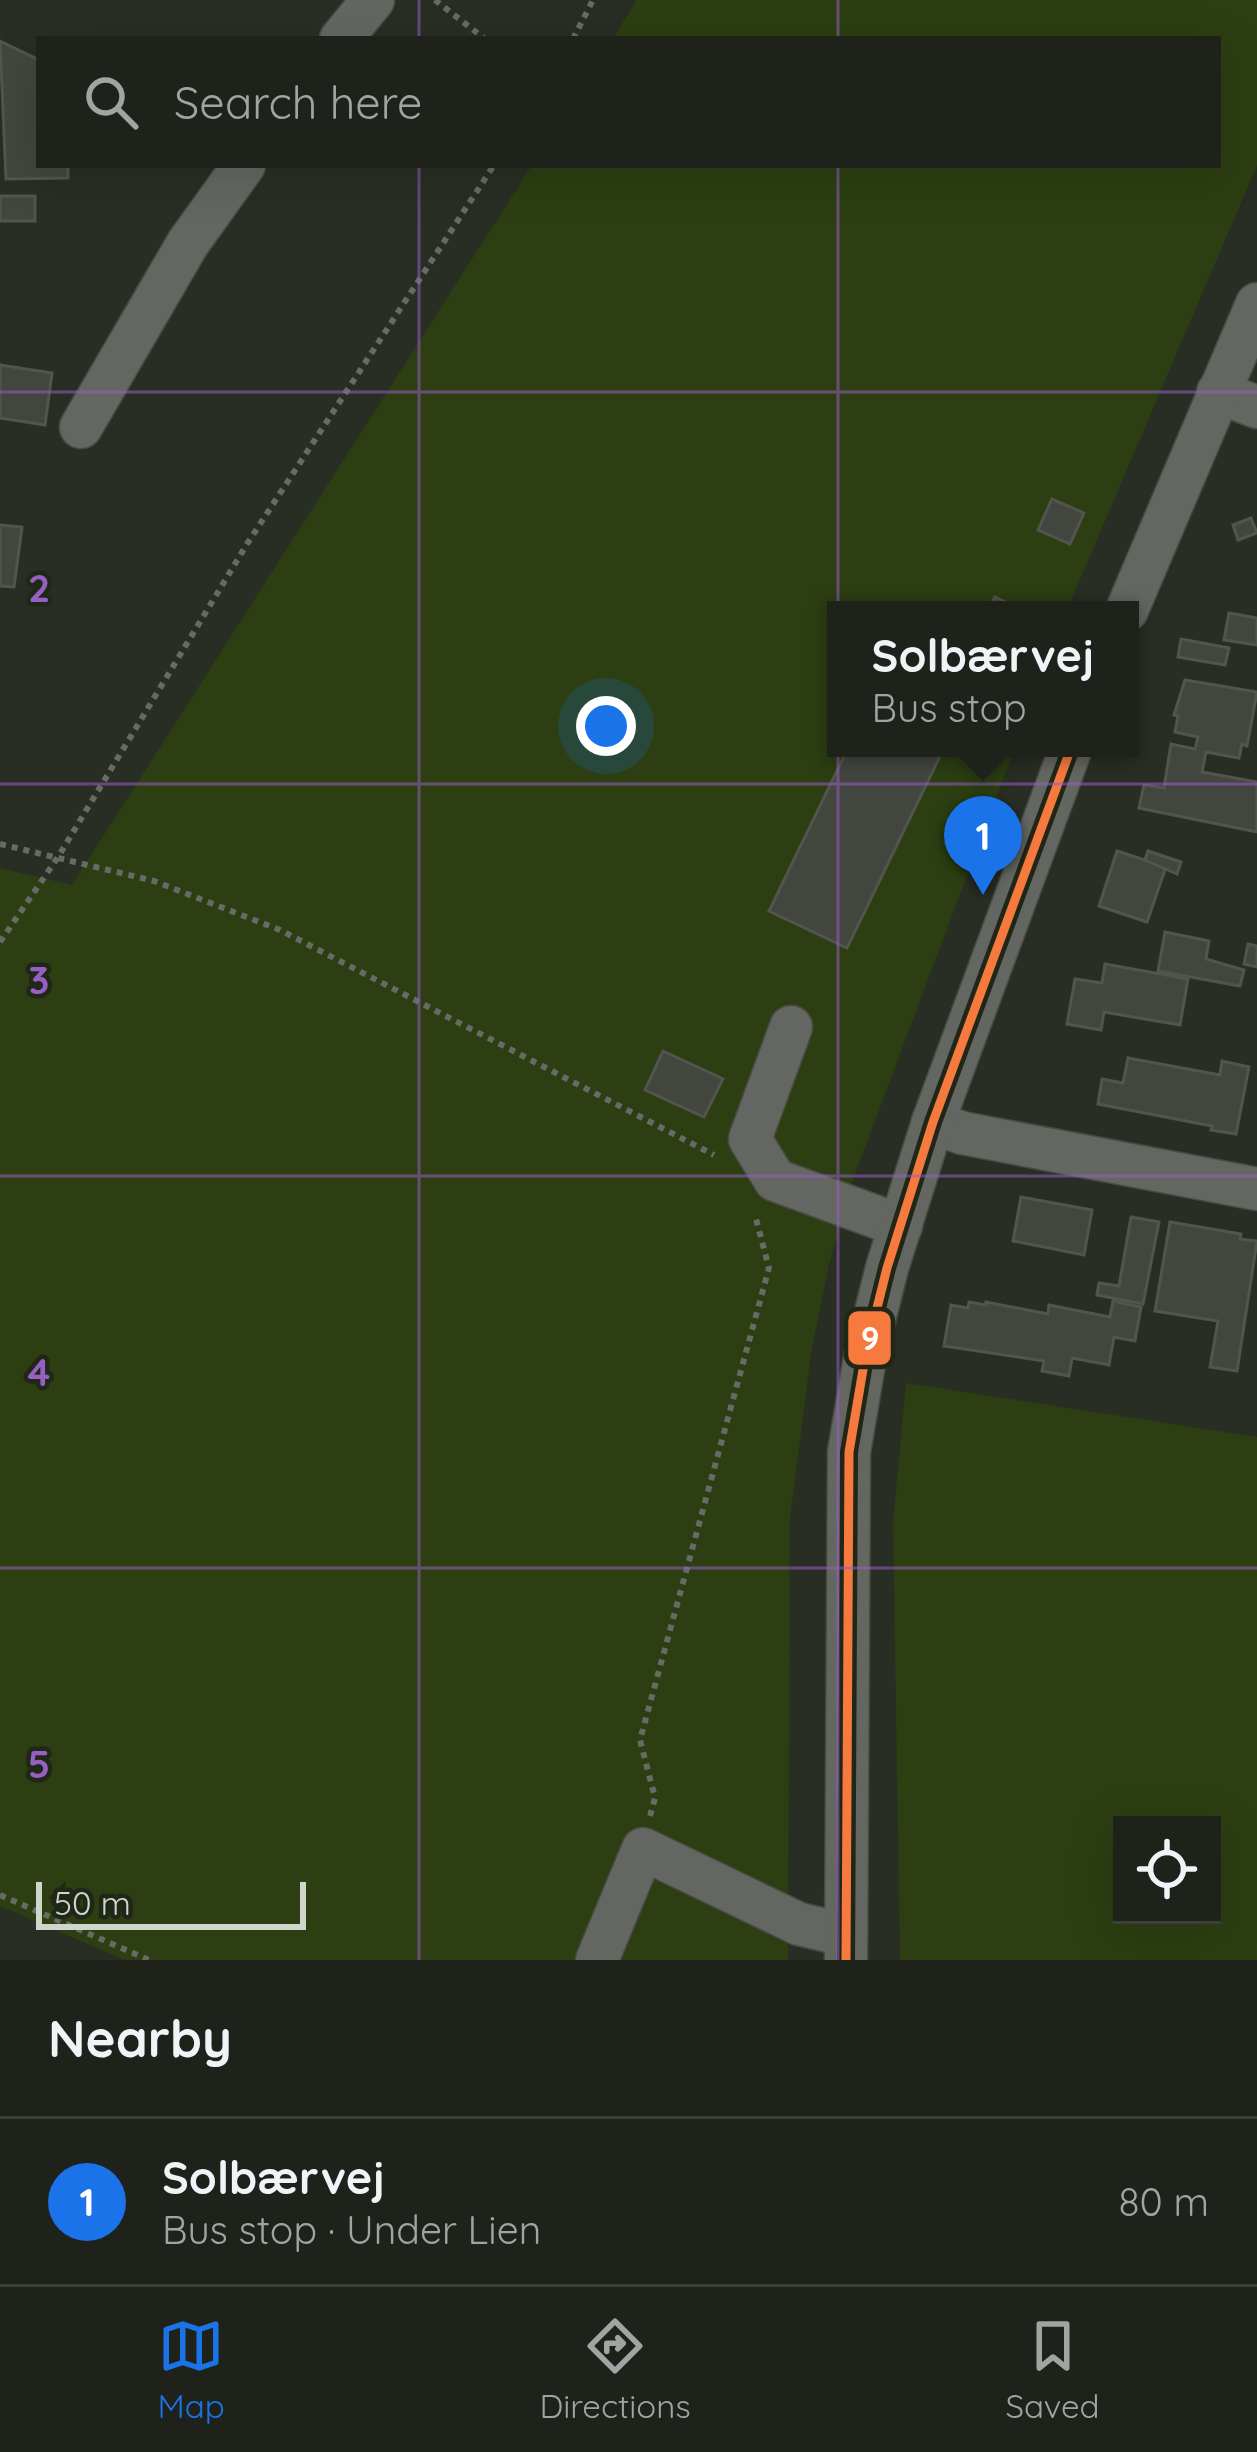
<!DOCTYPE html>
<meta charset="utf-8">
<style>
body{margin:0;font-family:Quicksand,sans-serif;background:#272a24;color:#f1f3f6}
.controls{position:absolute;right:36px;bottom:36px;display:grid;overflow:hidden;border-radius:0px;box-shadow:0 12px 48px #0002}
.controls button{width:108px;height:108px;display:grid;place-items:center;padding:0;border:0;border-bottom:3px solid #3c3f3a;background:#1f221b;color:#f1f3f6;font:60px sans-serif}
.scale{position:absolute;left:36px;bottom:30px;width:270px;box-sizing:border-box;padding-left:12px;border:6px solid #d1d6cc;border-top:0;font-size:33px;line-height:42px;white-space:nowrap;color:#d1d6cc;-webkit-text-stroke:9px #202717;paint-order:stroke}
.you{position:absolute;left:606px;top:726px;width:42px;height:42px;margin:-30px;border:9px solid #fff;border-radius:50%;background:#1a73e8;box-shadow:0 0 0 18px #1a73e833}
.badge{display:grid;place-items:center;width:78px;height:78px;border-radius:50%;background:#1a73e8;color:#fff;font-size:39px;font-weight:700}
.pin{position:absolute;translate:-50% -99px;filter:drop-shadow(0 3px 6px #0008)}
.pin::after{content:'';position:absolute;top:63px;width:42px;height:36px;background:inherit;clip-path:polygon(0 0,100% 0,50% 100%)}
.popup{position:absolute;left:827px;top:601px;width:312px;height:156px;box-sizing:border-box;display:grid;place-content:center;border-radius:0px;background:#1f221b;filter:drop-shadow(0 3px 9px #0005);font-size:39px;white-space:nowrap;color:#a1a4a3}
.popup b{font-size:45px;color:#f1f3f6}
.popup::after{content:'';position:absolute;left:50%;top:100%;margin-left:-24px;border:24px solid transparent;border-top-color:#1f221b}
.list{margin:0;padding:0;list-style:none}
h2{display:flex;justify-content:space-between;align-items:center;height:156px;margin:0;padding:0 48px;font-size:51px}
h2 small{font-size:39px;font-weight:400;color:#a1a4a3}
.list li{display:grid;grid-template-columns:78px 1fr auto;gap:36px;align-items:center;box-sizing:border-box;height:168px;padding:0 48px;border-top:3px solid #3c3f3a}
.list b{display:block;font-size:45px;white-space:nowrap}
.list p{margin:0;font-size:39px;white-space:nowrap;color:#a1a4a3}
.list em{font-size:39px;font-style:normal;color:#a1a4a3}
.icon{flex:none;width:66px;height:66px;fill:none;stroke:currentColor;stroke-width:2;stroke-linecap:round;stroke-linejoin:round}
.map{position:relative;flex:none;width:1257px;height:1960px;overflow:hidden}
.search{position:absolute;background:#1f221b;box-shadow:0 12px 48px #0002;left:36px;right:36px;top:36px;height:132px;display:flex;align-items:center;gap:30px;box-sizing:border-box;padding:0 42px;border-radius:0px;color:#a1a4a3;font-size:45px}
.sheet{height:324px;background:#1f221b}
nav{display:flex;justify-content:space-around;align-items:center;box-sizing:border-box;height:168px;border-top:3px solid #3c3f3a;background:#1f221b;font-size:33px;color:#a1a4a3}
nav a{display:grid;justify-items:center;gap:6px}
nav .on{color:#1a73e8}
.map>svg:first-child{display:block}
.green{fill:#2c3e12;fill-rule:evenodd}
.building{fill:#42463e;stroke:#51554d;stroke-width:3}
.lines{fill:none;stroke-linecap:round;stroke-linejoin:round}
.minor-casing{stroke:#474b43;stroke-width:45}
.path{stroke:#676a65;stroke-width:6;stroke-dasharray:6 6;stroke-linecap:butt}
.minor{stroke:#646661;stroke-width:42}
.bus-1-casing{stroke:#202717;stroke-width:18}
.bus-1{stroke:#f6793e;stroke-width:9}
.grid{fill:none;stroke:#955fc3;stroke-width:3;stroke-opacity:0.55}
.grid-label{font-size:39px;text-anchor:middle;font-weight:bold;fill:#955fc3;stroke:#202717;stroke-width:9;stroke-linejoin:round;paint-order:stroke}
.line-badge{stroke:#202717;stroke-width:4.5}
.badge-label{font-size:33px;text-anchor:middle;font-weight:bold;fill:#fff}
</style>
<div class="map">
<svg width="1257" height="1960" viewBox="0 0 1257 1960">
<rect width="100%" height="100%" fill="#292e24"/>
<g class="green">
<polygon points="637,0 1257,0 1257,165 1067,610 836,610 836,748 1015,748 852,1182 829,1265 811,1353 790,1519 788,1960 125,1960 0,1906 0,868 72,885 532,165 1218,165 1218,39 612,39"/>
<path d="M906,1383L1257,1437V1960H900L893,1522ZM1122,1825H1212V1915H1122Z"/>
</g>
<g class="building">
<polygon points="0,41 39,60 39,165 68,165 68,178 6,179"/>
<rect x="0" y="196" width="35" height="25"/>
<polygon points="0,365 52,373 45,425 0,418"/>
<polygon points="1052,499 1084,513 1070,544 1038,530"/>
<polygon points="1251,518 1257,533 1238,540 1233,525"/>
<polygon points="0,525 22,527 14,587 0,586"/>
<polygon points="995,597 1016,607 1015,610 988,610"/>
<polygon points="1229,613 1257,618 1257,645 1224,640"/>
<polygon points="1181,639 1229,648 1225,665 1178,657"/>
<polygon points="1185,680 1257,692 1247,746 1242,744 1239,758 1206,752 1202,772 1257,782 1257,832 1139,808 1144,785 1164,788 1171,744 1195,749 1198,737 1175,732 1178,716 1174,715"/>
<polygon points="848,748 944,748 847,948 769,911"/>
<polygon points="1117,851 1166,867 1147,922 1099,906"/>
<polygon points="1148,851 1181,862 1177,874 1145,860"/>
<polygon points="1165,932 1209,941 1206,959 1244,970 1240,986 1158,971"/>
<polygon points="1248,944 1257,946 1257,967 1244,964"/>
<polygon points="1105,964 1188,979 1180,1025 1104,1012 1101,1030 1067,1024 1075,979 1102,983"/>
<polygon points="663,1051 723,1079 704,1117 645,1090"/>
<polygon points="1128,1058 1220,1075 1222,1061 1249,1067 1236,1134 1211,1130 1212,1126 1098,1104 1102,1079 1123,1083"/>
<polygon points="1021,1197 1092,1210 1084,1255 1013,1241"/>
<polygon points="1131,1217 1159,1222 1143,1304 1097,1295 1099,1283 1119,1286"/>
<polygon points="1170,1222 1241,1234 1240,1239 1257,1241 1237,1371 1210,1367 1218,1321 1155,1311"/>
<polygon points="1113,1301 1141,1307 1135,1341 1114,1337 1109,1365 1072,1358 1069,1376 1042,1371 1044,1361 944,1346 951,1305 968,1308 969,1302 986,1305 986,1302 1048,1314 1049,1305 1110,1317"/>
</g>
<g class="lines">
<g class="minor-casing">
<g id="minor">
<polyline points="341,39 373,0"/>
<polyline points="1218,392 1257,407"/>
<polyline points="81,427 188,243 244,165"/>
<polyline points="1127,610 1257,304"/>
<polyline points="791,1027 750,1139 775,1180 901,1226"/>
<polyline points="933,1122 962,1133 1257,1189"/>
<polyline points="597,1960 643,1849 799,1924 846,1935"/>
<polyline points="846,1960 849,1452 866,1352 887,1268 933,1122 1071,748"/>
</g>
</g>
<g class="path">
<polyline points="435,0 485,39"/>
<polyline points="573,39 593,0"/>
<polyline points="0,844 154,881 280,930 714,1155"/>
<polyline points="0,942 58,857 247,544 494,165"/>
<polyline points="650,1816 655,1798 640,1740 769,1268 755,1215"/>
<polyline points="0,1895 149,1960"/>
</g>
<use href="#minor" class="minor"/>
<g class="bus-1-casing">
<polyline id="bus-1" points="846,1960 849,1452 866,1352 887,1268 933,1122 1071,748"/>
</g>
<use href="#bus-1" class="bus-1"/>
</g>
<path class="grid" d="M419,0V39M838,0V39M419,165V1960M838,165V1960M0,392H1257M0,784H1257M0,1176H1257M0,1568H1257"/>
<g class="grid-label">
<text x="39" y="602">2</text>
<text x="39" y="994">3</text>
<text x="39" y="1386">4</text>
<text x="39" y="1778">5</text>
</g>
<rect class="line-badge" x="846" y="1309" width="47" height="58" rx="12" fill="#f6793e"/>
<g class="badge-label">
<text x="870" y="1350">9</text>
</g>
</svg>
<div class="controls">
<button><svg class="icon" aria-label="locate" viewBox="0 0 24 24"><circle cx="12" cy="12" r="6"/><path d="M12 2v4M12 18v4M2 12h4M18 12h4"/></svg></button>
</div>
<div class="scale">50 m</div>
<div class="you"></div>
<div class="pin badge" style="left:983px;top:895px">1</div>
<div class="popup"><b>Solbærvej</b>Bus stop</div>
<div class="search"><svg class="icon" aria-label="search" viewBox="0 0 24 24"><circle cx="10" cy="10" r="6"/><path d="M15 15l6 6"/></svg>Search here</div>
</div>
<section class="sheet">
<h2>Nearby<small></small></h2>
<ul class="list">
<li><span class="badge">1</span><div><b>Solbærvej</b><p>Bus stop · Under Lien</p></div><em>80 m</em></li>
</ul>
</section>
<nav>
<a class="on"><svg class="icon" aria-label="map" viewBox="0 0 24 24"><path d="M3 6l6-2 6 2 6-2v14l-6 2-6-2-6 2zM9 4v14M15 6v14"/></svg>Map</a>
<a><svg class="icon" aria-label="directions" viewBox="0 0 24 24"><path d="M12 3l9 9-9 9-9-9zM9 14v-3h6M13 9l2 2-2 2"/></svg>Directions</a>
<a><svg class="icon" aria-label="saved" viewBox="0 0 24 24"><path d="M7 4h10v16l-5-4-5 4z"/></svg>Saved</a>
</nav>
